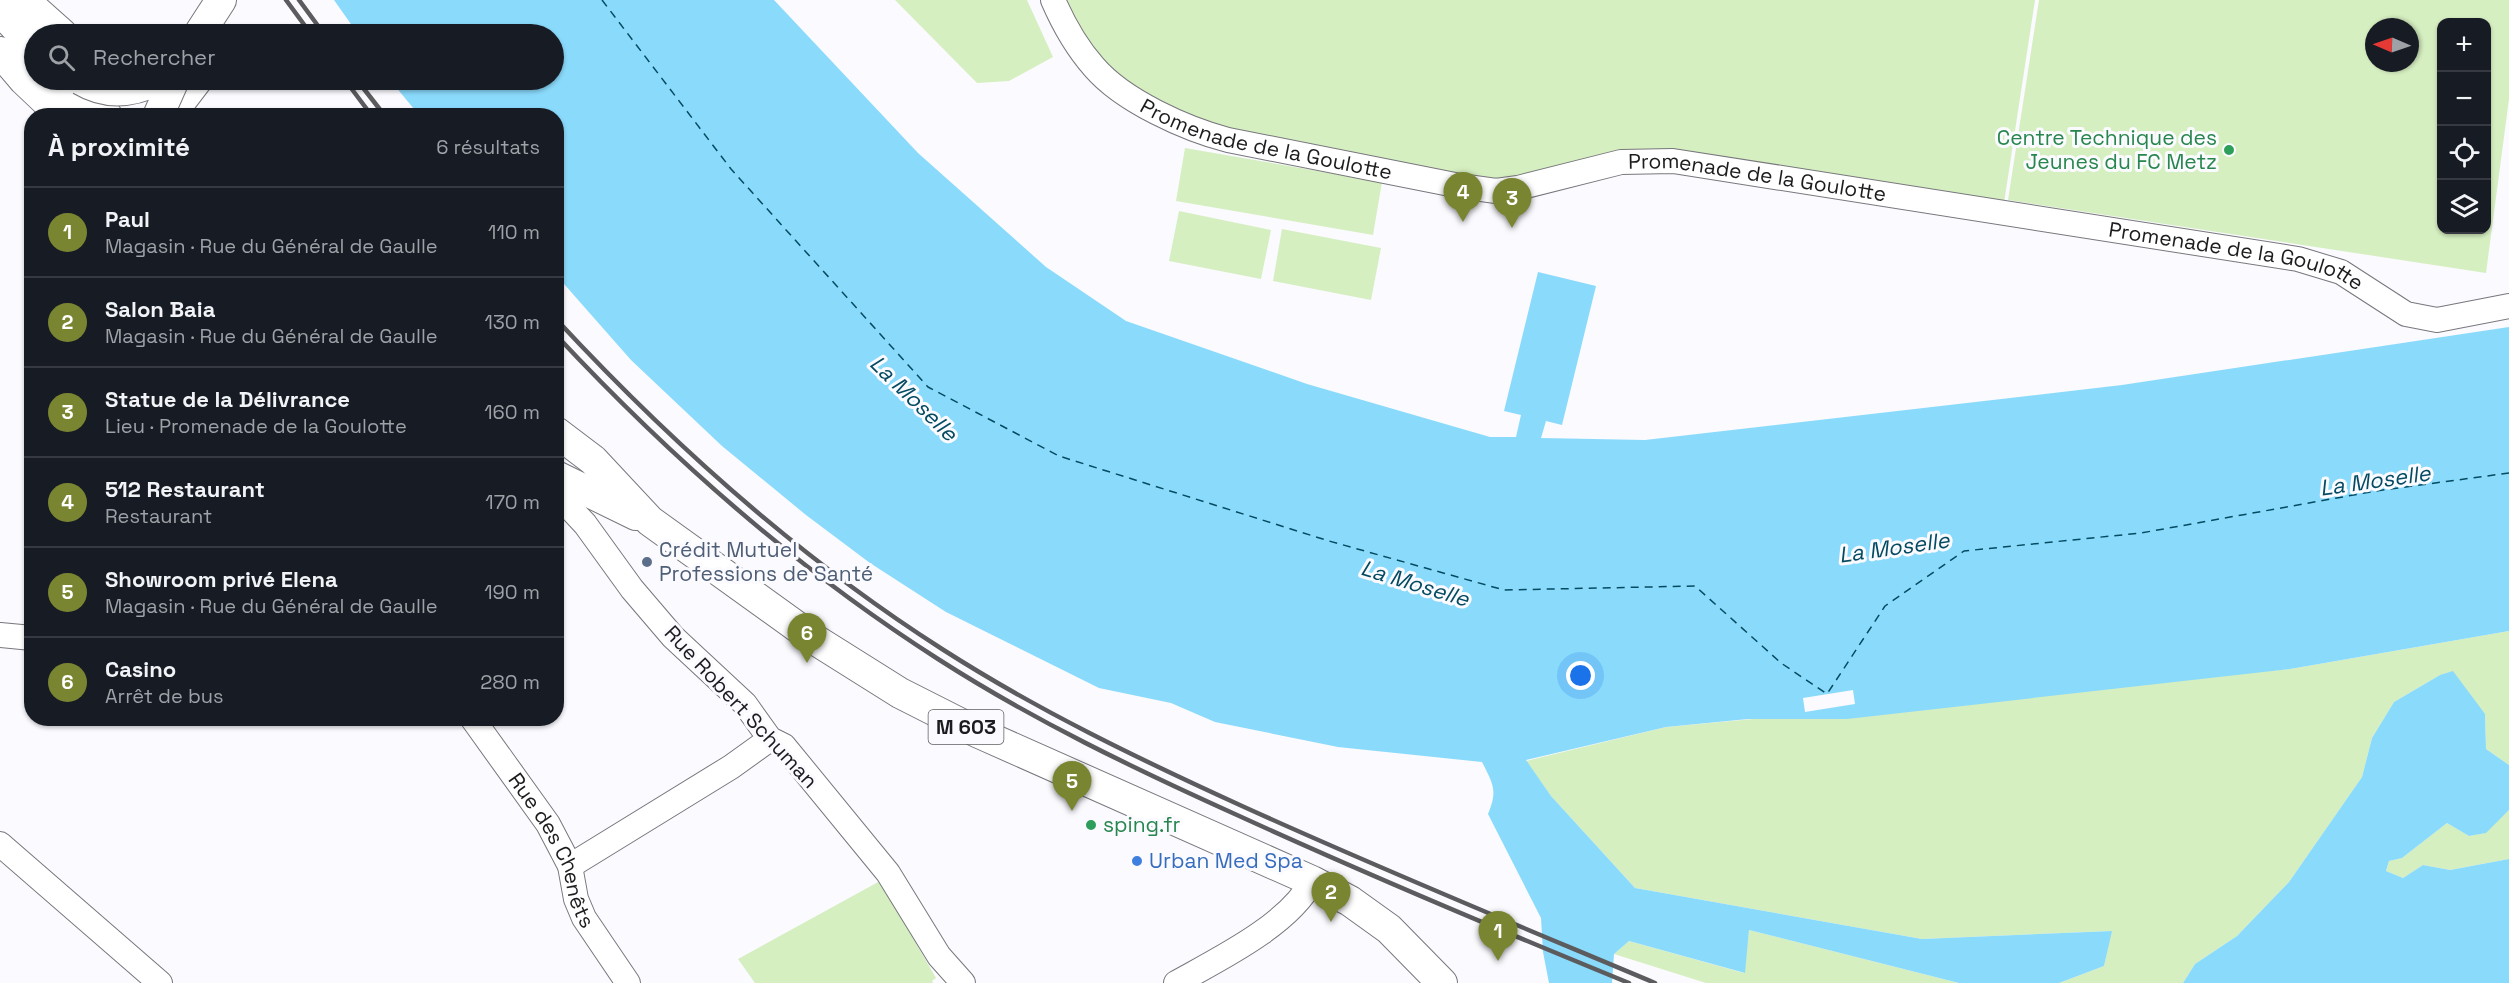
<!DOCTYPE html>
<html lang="fr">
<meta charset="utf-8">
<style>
body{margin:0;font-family:"Space Grotesk",sans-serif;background:#242831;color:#f1f3f6}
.controls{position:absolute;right:18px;top:18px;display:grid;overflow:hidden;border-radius:12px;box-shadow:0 2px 4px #0004}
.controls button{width:54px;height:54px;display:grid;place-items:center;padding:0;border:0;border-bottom:2px solid #363941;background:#171b24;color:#f1f3f6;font:30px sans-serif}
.compass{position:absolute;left:2365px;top:18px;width:54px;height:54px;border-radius:50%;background:#171b24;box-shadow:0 2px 4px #0004;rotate:272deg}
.you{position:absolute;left:1581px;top:676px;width:21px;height:21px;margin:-15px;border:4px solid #fff;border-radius:50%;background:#1a73e8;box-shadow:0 0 0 9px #1a73e833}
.badge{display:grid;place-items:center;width:39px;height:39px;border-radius:50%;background:#7a8531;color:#fff;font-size:20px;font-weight:700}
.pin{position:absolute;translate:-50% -50px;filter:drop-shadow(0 2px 3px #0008)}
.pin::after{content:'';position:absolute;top:32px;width:21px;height:18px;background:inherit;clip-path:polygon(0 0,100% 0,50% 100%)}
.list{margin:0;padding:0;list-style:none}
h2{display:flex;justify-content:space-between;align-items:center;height:78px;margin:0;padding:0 24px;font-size:26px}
h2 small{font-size:20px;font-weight:400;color:#9ea1a6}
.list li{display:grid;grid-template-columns:39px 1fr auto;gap:18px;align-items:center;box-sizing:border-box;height:90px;padding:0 24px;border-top:2px solid #363941}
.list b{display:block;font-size:22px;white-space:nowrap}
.list p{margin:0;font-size:20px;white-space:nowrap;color:#9ea1a6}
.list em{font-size:20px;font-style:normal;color:#9ea1a6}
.icon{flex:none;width:33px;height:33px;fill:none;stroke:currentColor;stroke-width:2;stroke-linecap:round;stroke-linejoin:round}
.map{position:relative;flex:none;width:2509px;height:983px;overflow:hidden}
.search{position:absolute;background:#171b24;box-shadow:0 2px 4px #0004;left:24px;top:24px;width:540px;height:66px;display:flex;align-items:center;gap:15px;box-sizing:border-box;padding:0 21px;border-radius:33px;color:#9ea1a6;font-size:22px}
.panel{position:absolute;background:#171b24;box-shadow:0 2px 4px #0004;left:24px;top:108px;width:540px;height:618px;border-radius:24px}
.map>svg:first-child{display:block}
.green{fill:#d6efc1;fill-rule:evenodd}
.water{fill:#8adafc}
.pier{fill:#fafaff}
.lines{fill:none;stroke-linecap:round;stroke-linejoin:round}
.ferry{stroke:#044b62;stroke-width:1.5;stroke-dasharray:8 6;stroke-linecap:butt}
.minor-casing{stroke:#77777d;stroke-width:26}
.major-casing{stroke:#77777d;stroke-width:32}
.minor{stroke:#fff;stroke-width:24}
.major{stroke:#fff;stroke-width:30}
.rail{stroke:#5c5c5f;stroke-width:4.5}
.major-bridge-casing{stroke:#77777d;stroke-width:32;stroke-linecap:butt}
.major-bridge{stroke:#fff;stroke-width:30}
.leisure-dot{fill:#2e9e5b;stroke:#fafaff;stroke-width:2}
.service-dot{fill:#5c6f8a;stroke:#fafaff;stroke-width:2}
.shop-dot{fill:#3f7fe0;stroke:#fafaff;stroke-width:2}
.labels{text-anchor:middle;stroke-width:6;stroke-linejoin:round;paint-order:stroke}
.shield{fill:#fafaff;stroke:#5f5f62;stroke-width:1.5}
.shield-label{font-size:20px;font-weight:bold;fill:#1c1c1f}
.street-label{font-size:21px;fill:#1c1c1f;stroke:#fafaff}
.leisure-label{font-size:21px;fill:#27864d;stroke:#fafaff;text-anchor:end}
.service-label{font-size:21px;fill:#4e5e75;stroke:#fafaff;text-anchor:start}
.shop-label{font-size:21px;fill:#366cbe;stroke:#fafaff;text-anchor:start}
.water-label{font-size:22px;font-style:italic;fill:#044b62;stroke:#fafaff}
</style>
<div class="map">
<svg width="2509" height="983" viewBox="0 0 2509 983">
<rect width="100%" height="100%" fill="#fafaff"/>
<g class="green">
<polygon points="895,0 1027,0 1053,57 1009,81 977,83"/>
<polygon points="1065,0 2035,0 2004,203 1711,158 1516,181 1478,181 1219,128 1175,112 1119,76 1087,41"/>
<path d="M2039,0H2509V99L2486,273L2008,200ZM2442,22H2486V230H2442ZM2374,27H2410V63H2374Z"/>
<polygon points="1185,148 1382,182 1373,235 1176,201"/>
<polygon points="1179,211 1271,230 1261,279 1169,261"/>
<polygon points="1282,229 1381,248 1371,300 1273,281"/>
<polygon points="2509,631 2509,765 2486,749 2485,714 2440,675 2394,702 2372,738 2362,777 2289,882 2237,936 2195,964 2183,983 2059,983 2104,966 2111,931 1922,939 1635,888 1551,796 1526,761 1666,727 2290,669"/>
<polygon points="2509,810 2509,859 2450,870 2423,865 2403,878 2386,871 2389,861 2402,858 2447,823 2469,836 2485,833"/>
<polygon points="880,881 936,978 932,981 933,983 755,983 738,959"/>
<polygon points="1749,930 1959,983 1706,983 1614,954 1629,941 1744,973"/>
</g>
<g class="water">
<path d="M334,0H774L918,153L1046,267L1126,321L1307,384L1490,437H1516L1521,415L1504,411L1538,272L1596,286L1562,425L1546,421L1541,438L1645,440L2122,385L2509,327V631L2290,669L1847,719H1748L1666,727L1526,760L1551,796L1635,888L1922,939L2112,931L2104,966L2059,983H1959L1749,930L1745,973L1629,941L1614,954L1612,983H1549L1543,952L1541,918L1488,814C1498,790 1493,784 1482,762L1338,747L1215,722L1171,703L1099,688L946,612L870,563L806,515L722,446L631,360L557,276L556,116L419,115L390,80H554V34H358Z"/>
<polygon points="2453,671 2485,714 2486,749 2509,765 2509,810 2486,833 2469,836 2447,823 2402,858 2389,861 2386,871 2403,878 2423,865 2450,870 2509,859 2509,983 2183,983 2195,964 2237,936 2289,882 2362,777 2372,738 2394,702 2440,675"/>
</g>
<polygon class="pier" points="1853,690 1855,704 1805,712 1803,698"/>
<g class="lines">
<polyline class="ferry" points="602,0 731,169 928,387 1059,456 1329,541 1504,590 1695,586 1781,663 1827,694 1885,606 1964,551 2141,533 2376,491 2509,473"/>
<g class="minor-casing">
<g id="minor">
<path id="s1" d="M1053,0C1063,23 1078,49 1094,67C1123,101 1186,129 1228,140L1460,186L1496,191L1518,188L1621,162L1673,161L2298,259L2341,272L2406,314L2437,320L2509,306"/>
<polyline points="556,493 585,524 632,589 673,637 745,704 770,739 784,746 888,873 939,956 963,983"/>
<polyline points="0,635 32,638"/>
<path id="s2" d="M472,718L548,824L570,866L576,899L584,918L628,983"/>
<polyline points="0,844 160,983"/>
<polyline points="570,866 731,767 770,739"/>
<path d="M1176,983C1219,959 1289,925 1312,881"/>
</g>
</g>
<g class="major-casing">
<g id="major">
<polyline points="24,0 62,34"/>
<polyline points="0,11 34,46"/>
<polyline points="199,34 221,0"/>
<polyline points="0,52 24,80 62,116"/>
<polyline points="65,80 96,109 107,116"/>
<polyline points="165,116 181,101 197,80"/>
<polyline points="556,432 593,460 650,521 814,639 900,693 979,733 1312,881 1350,901 1389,929 1442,983"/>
<polyline points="556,476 636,515"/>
</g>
</g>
<use href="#minor" class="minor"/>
<use href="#major" class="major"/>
<g class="rail">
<polyline points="286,0 311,34"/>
<polyline points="299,0 324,34"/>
<polyline points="345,80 372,116"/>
<polyline points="357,80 385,116"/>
<path d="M556,319C672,444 798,557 942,649C1037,710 1139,759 1242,806C1378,868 1517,925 1655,983"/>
<path d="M556,335C670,457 797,569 938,659C1033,720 1135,769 1237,815C1366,874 1497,929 1629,983"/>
</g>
<g class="major-bridge-casing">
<g id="major-bridge">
<path d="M81,80C106,95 131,93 157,80"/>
<polyline points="158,116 174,80"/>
</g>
</g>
<use href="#major-bridge" class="major-bridge"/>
</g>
<g class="leisure-dot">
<circle cx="2229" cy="150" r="6"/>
<circle cx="1091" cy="825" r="6"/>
</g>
<circle class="service-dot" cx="647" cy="562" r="6"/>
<circle class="shop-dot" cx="1137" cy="861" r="6"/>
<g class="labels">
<rect class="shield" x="928.5" y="710" width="75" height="34" rx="4.5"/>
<g class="shield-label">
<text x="966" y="734">M 603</text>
</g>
<g class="street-label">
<text dy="7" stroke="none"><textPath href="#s1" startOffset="270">Promenade de la Goulotte</textPath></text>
<text dy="7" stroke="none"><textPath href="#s1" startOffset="772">Promenade de la Goulotte</textPath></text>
<text dy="7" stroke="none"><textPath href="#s1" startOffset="1258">Promenade de la Goulotte</textPath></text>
<text transform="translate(741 707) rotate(47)" y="7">Rue Robert Schuman</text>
<text dy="7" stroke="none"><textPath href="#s2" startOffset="156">Rue des Chenêts</textPath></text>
</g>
<g class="leisure-label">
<text x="2217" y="145">Centre Technique des<tspan x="2217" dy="24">Jeunes du FC Metz</tspan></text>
<text x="1103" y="832" text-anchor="start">sping.fr</text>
</g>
<g class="service-label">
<text x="659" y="557">Crédit Mutuel<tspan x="659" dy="24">Professions de Santé</tspan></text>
</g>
<g class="shop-label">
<text x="1149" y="868">Urban Med Spa</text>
</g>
<g class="water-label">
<text transform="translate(914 398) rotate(44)" y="8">La Moselle</text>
<text transform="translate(2375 480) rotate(-8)" y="8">La Moselle</text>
<text transform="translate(1894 547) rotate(-8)" y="8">La Moselle</text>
<text transform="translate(1415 583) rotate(17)" y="8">La Moselle</text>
</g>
</g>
</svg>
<div class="controls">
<button>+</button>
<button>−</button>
<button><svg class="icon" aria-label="locate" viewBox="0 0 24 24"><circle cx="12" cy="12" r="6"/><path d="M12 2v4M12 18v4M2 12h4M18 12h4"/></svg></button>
<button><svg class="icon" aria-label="layers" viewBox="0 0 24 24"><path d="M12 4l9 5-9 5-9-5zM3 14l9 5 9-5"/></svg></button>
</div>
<svg class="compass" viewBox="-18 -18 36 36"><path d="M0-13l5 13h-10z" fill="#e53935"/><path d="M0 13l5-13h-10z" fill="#9ea1a6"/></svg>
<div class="you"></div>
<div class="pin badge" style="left:1498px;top:961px">1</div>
<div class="pin badge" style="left:1331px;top:922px">2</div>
<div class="pin badge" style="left:1512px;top:228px">3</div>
<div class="pin badge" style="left:1463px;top:222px">4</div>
<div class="pin badge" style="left:1072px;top:811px">5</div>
<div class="pin badge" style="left:807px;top:663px">6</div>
<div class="search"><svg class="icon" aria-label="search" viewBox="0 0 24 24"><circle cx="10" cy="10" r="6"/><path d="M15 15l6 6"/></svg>Rechercher</div>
<section class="panel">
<h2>À proximité<small>6 résultats</small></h2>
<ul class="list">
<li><span class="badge">1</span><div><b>Paul</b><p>Magasin · Rue du Général de Gaulle</p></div><em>110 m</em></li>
<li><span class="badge">2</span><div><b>Salon Baia</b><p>Magasin · Rue du Général de Gaulle</p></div><em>130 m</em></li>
<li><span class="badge">3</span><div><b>Statue de la Délivrance</b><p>Lieu · Promenade de la Goulotte</p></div><em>160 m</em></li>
<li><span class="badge">4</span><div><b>512 Restaurant</b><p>Restaurant</p></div><em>170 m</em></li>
<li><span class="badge">5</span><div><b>Showroom privé Elena</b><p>Magasin · Rue du Général de Gaulle</p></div><em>190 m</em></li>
<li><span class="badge">6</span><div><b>Casino</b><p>Arrêt de bus</p></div><em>280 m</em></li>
</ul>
</section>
</div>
